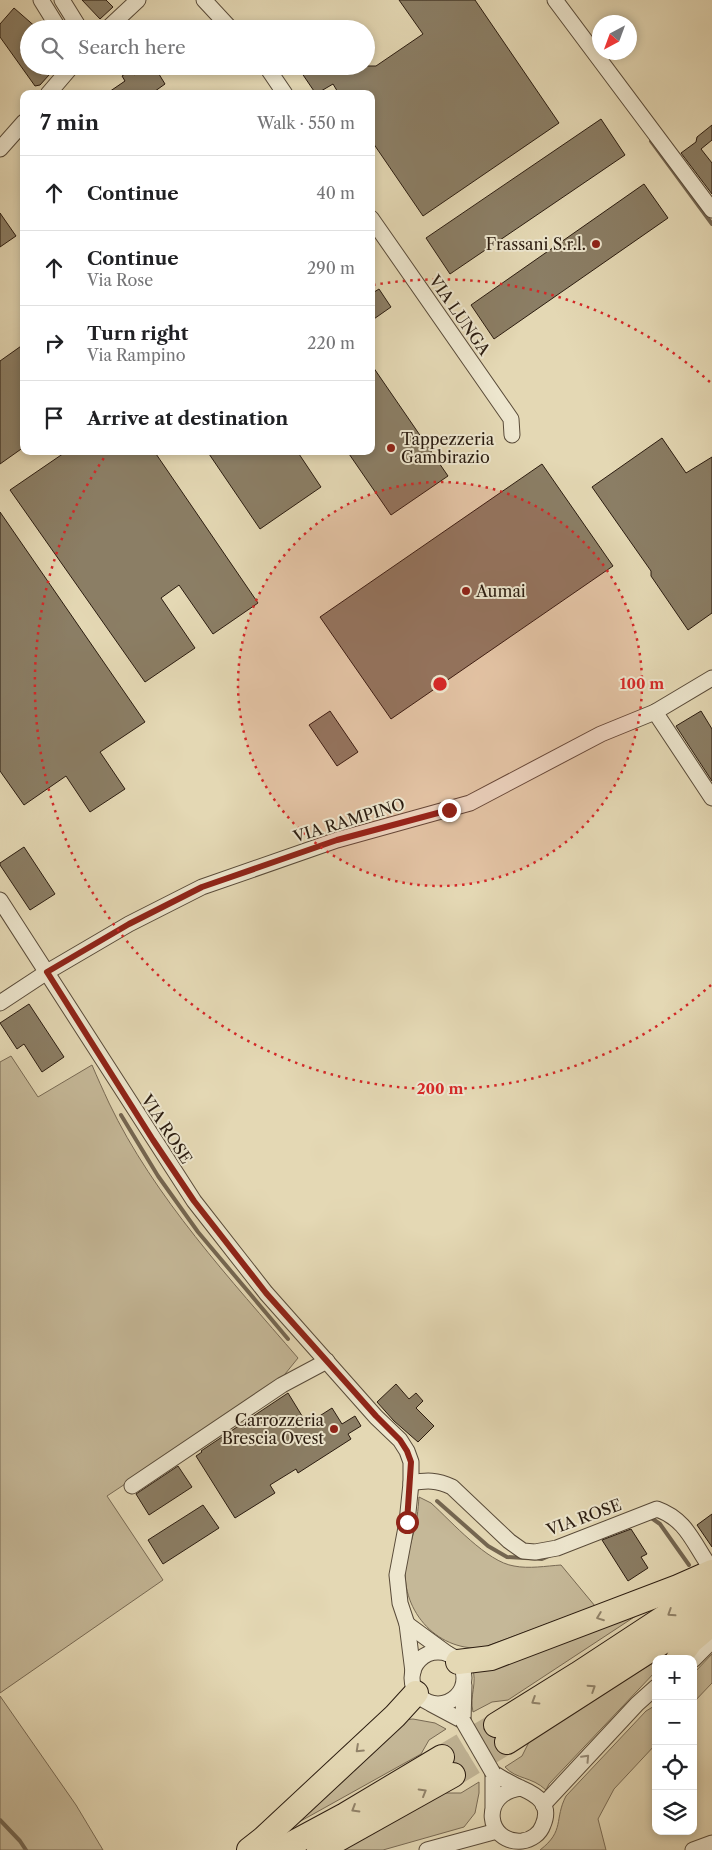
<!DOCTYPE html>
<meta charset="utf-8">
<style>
body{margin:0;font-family:"Libre Caslon Text",serif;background:#f2f2f2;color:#202124}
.controls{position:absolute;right:15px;bottom:15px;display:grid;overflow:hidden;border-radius:10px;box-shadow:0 2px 8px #0003}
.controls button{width:45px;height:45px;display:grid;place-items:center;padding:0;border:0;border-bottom:1px solid #e0e0e0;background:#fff;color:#202124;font:25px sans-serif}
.compass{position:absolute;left:592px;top:15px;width:45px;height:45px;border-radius:50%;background:#fff;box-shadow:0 2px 8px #0003;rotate:221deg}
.stop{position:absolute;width:15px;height:15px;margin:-11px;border:4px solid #8f2418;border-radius:50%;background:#fff}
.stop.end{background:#8f2418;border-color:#fff;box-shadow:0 1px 5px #0008}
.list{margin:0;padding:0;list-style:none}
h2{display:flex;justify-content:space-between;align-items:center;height:65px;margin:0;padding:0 20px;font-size:21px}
h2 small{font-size:16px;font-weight:400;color:#757577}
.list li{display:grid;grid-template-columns:32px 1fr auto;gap:15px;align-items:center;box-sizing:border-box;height:75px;padding:0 20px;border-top:1px solid #e0e0e0}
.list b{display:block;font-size:19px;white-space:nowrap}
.list p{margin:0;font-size:16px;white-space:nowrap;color:#757577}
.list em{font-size:16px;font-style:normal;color:#757577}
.icon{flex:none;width:28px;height:28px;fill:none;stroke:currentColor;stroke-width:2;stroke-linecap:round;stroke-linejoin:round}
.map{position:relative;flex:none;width:712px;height:1850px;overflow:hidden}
.search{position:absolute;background:#fff;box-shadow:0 2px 8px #0003;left:20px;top:20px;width:355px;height:55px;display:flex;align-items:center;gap:12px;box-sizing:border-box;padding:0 18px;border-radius:28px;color:#757577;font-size:19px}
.panel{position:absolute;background:#fff;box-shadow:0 2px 8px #0003;left:20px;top:90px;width:355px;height:365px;border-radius:10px}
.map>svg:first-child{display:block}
.green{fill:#c5b898;stroke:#786a54}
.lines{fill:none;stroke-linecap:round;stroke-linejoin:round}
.stream{stroke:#746651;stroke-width:4}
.building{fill:#8b7e65;stroke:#2b1c10}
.trunk-tunnel{stroke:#bfb293;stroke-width:24;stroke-dasharray:24 12;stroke-linecap:butt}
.minor-casing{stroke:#594b39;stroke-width:17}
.trunk-casing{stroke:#2b1c10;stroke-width:26}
.minor{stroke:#ede6ce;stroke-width:15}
.trunk{stroke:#e4d8b4;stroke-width:24}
.minor-bridge-casing{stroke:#594b39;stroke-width:17;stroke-linecap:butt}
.minor-bridge{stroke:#ede6ce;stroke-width:15}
.oneway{stroke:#91836a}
.oneway2{stroke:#968b78}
.route{stroke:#8f2418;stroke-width:6}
.ring{fill:none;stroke:#d62828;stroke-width:2.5;stroke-dasharray:2.5 5}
.poi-dot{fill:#8f2418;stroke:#ede6ce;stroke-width:2}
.labels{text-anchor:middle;stroke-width:4;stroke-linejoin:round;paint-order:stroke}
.poi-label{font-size:16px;fill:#2b1c10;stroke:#ede6ce;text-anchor:end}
.street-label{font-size:16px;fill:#2b1c10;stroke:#ede6ce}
.centre{fill:#d62828;stroke:#ede6ce;stroke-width:2.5}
.ring-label{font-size:15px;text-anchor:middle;font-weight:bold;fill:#d62828;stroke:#ede6ce;stroke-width:4;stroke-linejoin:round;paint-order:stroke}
</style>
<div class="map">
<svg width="712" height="1850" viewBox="0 0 712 1850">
<rect width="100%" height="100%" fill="#e4d8b4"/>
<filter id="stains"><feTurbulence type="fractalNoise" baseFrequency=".004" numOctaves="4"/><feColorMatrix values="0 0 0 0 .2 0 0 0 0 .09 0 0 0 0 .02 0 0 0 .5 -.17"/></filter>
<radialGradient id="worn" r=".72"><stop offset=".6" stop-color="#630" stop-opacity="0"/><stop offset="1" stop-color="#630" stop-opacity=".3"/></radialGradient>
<g class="green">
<path d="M11,1056L38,1097L92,1065C97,1077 103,1090 109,1103C154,1197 231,1280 298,1358L281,1379L252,1400L107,1496L163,1580L0,1693V1062Z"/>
<path d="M419,1497L431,1503C452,1522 487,1562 514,1566C529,1569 546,1566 561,1565L595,1606L482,1648C435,1651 399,1608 406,1562C407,1553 411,1544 413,1535C417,1523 418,1510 419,1497Z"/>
<path d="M654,1604L508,1700L492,1702L473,1712C469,1695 478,1684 472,1666Z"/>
<polygon points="712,1654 712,1683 693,1703 693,1674"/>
<path d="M656,1661V1671L549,1784L546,1790C531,1776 517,1780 505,1767L522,1756L531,1738Z"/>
<polygon points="0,1696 76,1805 103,1850 0,1850"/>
<path d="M656,1705V1744L614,1789L598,1819L606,1850H540C565,1831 554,1819 566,1796L646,1711Z"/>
<polygon points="413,1719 435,1723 446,1729 429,1740 421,1754 290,1827 402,1720"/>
<polygon points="479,1782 479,1793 475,1813 464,1827 383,1850 341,1850 443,1793 461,1793"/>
</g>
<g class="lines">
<g class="stream">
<polyline points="651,141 712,224"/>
<polyline points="121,1115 158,1176 198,1232 288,1339"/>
<polyline points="437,1501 488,1546 507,1557 542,1559 549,1556"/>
<polyline points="650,1517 660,1524 689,1565"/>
<polyline points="0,1820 20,1841 26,1850"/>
</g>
</g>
<g class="building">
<polygon points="82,0 106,0 113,7 100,19"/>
<polygon points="399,0 475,0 559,123 423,216 371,140 371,94 339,94 333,84 316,94 297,66 376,66 423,34"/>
<polygon points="14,8 38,29 29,29 29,40 20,50 29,58 29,66 39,66 49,75 40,85 35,86 0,37 0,24"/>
<polygon points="146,66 154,66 165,84 151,94 106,94 125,81 122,76 131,70 134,75"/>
<polygon points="601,119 625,155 450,274 426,238"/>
<polygon points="712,125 712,140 701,149 712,163 712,194 681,153 696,142 697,137"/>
<polygon points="644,184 668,218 494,339 471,305"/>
<polygon points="0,213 16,236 0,247"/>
<polygon points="379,289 391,307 371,321 371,294"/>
<polygon points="24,344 24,447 0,464 0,361"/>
<polygon points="371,364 448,476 391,515 347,451 371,451"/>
<polygon points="662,438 686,473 712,457 712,613 688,630 651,576 651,571 592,487"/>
<polygon points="67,451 154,451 258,603 213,634 179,585 161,598 195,648 145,682 10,490"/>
<polygon points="207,451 297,451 321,487 260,529"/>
<polygon points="542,464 613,566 391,719 320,617"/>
<polygon points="0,512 145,722 100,752 125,789 90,812 66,776 24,805 0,771"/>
<polygon points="330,711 358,752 337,766 309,725"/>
<polygon points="701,711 712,729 712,781 676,726"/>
<polygon points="24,847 55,894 30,910 0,865 0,863"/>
<polygon points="29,1004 64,1057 42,1072 24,1044 17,1049 0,1023"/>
<polygon points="396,1384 409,1399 416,1393 423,1401 416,1408 434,1426 418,1442 394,1421 377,1402"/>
<polygon points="288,1393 307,1424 332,1408 342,1424 355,1416 361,1426 348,1434 351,1439 298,1473 296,1469 270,1485 275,1493 235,1518 196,1456 202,1452 201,1451"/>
<polygon points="178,1466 192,1487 149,1515 136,1494"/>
<polygon points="203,1505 219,1528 163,1564 148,1540"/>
<polygon points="712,1514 712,1547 697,1525"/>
<polygon points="631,1529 647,1554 641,1557 648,1568 628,1581 602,1540"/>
</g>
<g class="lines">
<g class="trunk-tunnel">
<polyline points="442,1757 496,1725"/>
<polyline points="453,1775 507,1742"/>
</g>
<g class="minor-casing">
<g id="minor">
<polyline points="41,0 59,29"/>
<polyline points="62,0 80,29"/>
<polyline points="204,0 231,29"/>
<polyline points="555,0 712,210"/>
<polyline points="107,29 138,0"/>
<polyline points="266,66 285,94"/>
<polyline points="48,94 72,66"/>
<polyline points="0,149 24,122"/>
<polyline points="371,218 511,419 512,435"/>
<polyline points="655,712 712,798"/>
<polyline points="0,900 194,1201 266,1293 376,1417 400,1440 407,1451 411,1462 411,1483 407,1522 397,1575 400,1603 407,1624 413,1672"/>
<polyline points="0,1003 47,972 129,924 202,887 337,840 470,803 601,734 655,712 712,678"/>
<path d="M411,1483C427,1480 437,1480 452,1487L509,1541L523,1551L535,1552L557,1548L657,1509C685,1519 692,1540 708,1564"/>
<polyline points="132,1486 282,1385 327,1361"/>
<polyline points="407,1624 448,1654"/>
<circle cx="438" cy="1678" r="26"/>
<polyline points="693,1660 712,1641"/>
<polyline points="431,1704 463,1721 464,1685"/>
<polyline points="543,1805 637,1704 656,1687"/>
<path d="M493,1809V1773C502,1778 511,1784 521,1788C537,1795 552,1804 543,1825C540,1834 531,1840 522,1841C486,1844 479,1793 521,1788"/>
<polyline points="427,1850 497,1831"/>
<polyline points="693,1850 712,1843"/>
</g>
</g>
<g class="trunk-casing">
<g id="trunk">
<polyline points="678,1659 691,1641 711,1624"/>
<polyline points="458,1662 491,1658 678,1587 712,1572"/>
<polyline points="496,1725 578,1674 712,1586"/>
<polyline points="507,1742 712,1610"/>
<polyline points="249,1850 263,1839 395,1716 416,1693"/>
<polyline points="280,1850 345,1815 442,1757"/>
<polyline points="319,1850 453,1775"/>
</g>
</g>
<use href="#minor" class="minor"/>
<use href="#trunk" class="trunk"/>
<g class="minor-bridge-casing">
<polyline id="minor-bridge" points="463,1721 493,1773"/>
</g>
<use href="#minor-bridge" class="minor-bridge"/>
</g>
<defs><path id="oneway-chevron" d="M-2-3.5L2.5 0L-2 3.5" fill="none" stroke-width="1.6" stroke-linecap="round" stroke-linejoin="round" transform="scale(1.25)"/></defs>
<g class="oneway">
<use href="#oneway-chevron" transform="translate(671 1613) rotate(147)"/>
<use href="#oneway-chevron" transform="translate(600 1617) rotate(159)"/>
<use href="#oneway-chevron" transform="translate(592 1688) rotate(-33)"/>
<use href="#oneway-chevron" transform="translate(535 1701) rotate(148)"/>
<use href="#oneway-chevron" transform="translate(359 1749) rotate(137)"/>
<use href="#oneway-chevron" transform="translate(423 1792) rotate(-30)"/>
<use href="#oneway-chevron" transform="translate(355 1809) rotate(149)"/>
</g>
<use class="oneway2" href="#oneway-chevron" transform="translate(586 1758) rotate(-47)"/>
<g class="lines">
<polyline class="route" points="407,1522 411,1462 407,1451 400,1440 376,1416 266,1293 194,1201 153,1140 47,972 129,924 202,887 337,840 449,810"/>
</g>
<circle cx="440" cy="684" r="202" fill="#d62828" fill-opacity=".12"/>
<g class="ring">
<circle cx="440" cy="684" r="202"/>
<path d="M711 985A405 405 0 0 1 108 452M373 285A405 405 0 0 1 711 383"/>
</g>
<g class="poi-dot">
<circle cx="596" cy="244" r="5"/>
<circle cx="391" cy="448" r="5"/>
<circle cx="466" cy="591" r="5"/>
<circle cx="334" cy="1429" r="5"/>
</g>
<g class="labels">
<g class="poi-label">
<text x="586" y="250">Frassani S.r.l.</text>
<text x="401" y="445" text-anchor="start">Tappezzeria<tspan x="401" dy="18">Gambirazio</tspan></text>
<text x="476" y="597" text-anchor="start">Aumai</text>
<text x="324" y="1426">Carrozzeria<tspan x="324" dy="18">Brescia Ovest</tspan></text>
</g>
<g class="street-label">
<text transform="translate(460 315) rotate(55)" y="6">VIA LUNGA</text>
<text transform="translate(349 820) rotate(-17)" y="6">VIA RAMPINO</text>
<text transform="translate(167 1129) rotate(57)" y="6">VIA ROSE</text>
<text transform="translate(584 1517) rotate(-20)" y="6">VIA ROSE</text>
</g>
</g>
<circle cx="440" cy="684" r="8" class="centre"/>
<g class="ring-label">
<text x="642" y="689">100 m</text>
<text x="440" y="1094">200 m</text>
</g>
<rect width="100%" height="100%" filter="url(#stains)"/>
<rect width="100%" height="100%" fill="url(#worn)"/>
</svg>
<div class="controls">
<button>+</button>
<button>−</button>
<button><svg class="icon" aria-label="locate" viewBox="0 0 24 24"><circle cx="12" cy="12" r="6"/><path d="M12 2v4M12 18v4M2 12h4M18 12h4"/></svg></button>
<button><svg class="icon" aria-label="layers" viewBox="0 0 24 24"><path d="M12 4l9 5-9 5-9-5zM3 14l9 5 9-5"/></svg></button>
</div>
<svg class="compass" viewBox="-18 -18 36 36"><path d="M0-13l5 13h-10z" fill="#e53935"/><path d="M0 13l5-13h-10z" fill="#757577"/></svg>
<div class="stop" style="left:407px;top:1522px"></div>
<div class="stop end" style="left:449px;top:810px"></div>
<div class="search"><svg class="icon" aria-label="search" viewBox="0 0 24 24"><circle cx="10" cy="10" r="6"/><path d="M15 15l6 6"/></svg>Search here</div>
<section class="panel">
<h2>7 min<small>Walk · 550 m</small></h2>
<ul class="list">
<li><svg class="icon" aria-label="ahead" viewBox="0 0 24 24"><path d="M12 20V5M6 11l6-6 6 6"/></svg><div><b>Continue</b></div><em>40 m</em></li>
<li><svg class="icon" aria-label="ahead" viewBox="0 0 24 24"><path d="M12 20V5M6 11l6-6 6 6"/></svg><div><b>Continue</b><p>Via Rose</p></div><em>290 m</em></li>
<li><svg class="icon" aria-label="right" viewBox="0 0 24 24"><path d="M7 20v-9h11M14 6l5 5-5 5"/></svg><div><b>Turn right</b><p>Via Rampino</p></div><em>220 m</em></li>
<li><svg class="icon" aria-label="arrive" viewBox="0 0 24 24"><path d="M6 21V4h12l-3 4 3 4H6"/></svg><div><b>Arrive at destination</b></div></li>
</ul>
</section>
</div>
